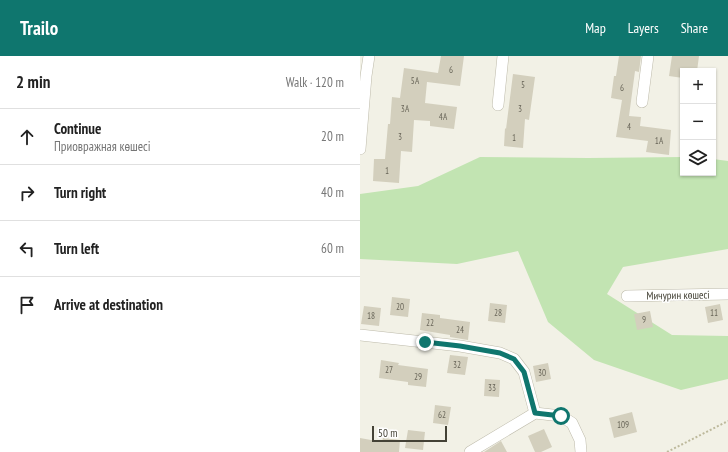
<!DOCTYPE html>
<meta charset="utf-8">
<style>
body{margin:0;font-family:"PT Sans Narrow",sans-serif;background:#f6f6f6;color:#222}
.controls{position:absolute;right:12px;top:12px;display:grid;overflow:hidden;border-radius:0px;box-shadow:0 1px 3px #0004}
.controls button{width:36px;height:36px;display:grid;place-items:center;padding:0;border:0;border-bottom:1px solid #e0e0e0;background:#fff;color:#222;font:20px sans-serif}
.scale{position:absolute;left:12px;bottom:10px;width:75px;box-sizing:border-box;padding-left:4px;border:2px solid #444236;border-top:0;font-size:11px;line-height:14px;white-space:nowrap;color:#444236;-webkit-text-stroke:3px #fff;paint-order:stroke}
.stop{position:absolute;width:12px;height:12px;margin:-9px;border:3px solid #0f766e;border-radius:50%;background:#fff}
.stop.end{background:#0f766e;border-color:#fff;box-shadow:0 1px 4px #0008}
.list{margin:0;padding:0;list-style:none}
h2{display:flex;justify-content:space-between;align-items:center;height:52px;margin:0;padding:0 16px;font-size:17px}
h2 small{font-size:13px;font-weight:400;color:#767676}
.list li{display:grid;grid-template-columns:26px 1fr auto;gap:12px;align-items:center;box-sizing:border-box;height:56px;padding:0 16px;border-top:1px solid #e0e0e0}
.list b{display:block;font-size:15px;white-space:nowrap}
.list p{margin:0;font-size:13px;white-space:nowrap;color:#767676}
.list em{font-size:13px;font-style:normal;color:#767676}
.icon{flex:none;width:22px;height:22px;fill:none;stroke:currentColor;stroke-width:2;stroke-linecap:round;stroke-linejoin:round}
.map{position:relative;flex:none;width:368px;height:396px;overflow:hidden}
header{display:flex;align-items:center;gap:24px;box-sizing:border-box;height:56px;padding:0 20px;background:#0f766e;color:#fff}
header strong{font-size:19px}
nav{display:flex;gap:22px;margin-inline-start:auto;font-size:14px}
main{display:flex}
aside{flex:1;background:#fff}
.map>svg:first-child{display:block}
.green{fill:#c2e4b2}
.building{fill:#d3cfbd}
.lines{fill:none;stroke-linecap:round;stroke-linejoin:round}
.minor-casing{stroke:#bdbaaa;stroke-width:12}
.path{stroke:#bdb99c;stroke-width:2;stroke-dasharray:2 2;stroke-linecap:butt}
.minor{stroke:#fff;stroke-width:11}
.route{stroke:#0f766e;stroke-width:5}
.labels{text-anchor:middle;stroke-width:3;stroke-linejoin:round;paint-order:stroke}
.number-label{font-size:9px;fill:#686558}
.street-label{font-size:11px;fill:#444236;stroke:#fff}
</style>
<header>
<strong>Trailo</strong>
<nav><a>Map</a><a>Layers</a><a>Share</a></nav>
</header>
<main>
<aside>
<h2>2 min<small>Walk · 120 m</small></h2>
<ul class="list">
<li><svg class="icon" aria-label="ahead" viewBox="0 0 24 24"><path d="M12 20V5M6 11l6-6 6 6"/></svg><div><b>Continue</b><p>Приовражная көшесі</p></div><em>20 m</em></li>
<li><svg class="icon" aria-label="right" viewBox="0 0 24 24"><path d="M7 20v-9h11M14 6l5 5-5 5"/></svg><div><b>Turn right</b></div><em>40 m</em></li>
<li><svg class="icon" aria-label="left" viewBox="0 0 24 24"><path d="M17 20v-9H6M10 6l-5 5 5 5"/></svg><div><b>Turn left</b></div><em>60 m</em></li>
<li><svg class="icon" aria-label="arrive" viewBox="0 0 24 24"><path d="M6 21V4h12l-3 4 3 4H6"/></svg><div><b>Arrive at destination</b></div></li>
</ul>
</aside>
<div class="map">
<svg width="368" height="396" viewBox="0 0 368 396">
<rect width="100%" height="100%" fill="#f2f1e6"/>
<polygon class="green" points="120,101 228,102 323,101 323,117 353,117 353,103 368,105 368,193 263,211 247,238 312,279 368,280 368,323 321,334 234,304 188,266 158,195 97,208 0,203 0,138 58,130"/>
<g class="building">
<polygon points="81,0 104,0 100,30 67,26 65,47 97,51 94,73 70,70 70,65 54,64 52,96 41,95 39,127 13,125 14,103 25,103 28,68 30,68 32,41 40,42 44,12 78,17"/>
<polygon points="259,0 281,0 279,16 275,15 269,60 281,61 280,70 311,74 309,99 286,96 288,85 256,81 262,44 251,42 254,20 256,20"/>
<polygon points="312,0 339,0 337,15 323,15 323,22 309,20"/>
<polygon points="153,18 175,21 169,64 165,63 163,92 144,90 145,72 146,73"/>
<polygon points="32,241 50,243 48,261 30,259"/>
<polygon points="130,247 147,249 145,267 128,265"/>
<polygon points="360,248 363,264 348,267 345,251"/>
<polygon points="4,250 21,252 19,270 1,268"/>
<polygon points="290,255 293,271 277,274 274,258"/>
<polygon points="62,257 80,259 80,262 110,266 108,284 90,281 90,279 60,274"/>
<polygon points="90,299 108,301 105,319 87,317"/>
<polygon points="21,304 39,307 38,309 68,313 66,331 48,329 48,326 19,322"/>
<polygon points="188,307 191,323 176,326 173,310"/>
<polygon points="125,323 140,324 139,341 124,340"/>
<polygon points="75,349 91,351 88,369 73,367"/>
<polygon points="272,356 277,376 254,382 249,362"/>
<polygon points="184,373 192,391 181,396 175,396 168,380"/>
<polygon points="48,374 65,376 63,394 45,392"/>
<polygon points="0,382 22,386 23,382 40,384 39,396 0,396"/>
<polygon points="141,385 147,396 124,396"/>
</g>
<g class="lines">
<g class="minor-casing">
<g id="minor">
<polyline points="282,46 288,0"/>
<polyline points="138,49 143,0"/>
<polyline points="0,93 6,20 9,0"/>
<polyline points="267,240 368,238"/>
<polyline points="0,279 100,290 140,297 154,303 164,316 175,357"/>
<polyline points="110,396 175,357 201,360 212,367 220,384 221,396"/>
</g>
</g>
<polyline class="path" points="307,396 368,365"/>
<use href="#minor" class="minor"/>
</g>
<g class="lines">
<polyline class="route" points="65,286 100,290 140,297 154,303 164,316 175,357 201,360"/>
</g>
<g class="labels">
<g class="number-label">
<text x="91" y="17">6</text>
<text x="55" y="28">5А</text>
<text x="163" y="32">5</text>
<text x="262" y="35">6</text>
<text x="45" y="56">3А</text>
<text x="160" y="56">3</text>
<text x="83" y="64">4А</text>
<text x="269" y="74">4</text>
<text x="40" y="84">3</text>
<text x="154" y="85">1</text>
<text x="299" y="88">1А</text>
<text x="27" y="118">1</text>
<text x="40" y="254">20</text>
<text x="138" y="260">28</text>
<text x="354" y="260">11</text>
<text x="11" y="263">18</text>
<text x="284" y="267">9</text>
<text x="70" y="270">22</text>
<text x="100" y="277">24</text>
<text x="97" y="312">32</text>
<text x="29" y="317">27</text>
<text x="182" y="320">30</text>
<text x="58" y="324">29</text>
<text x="132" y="335">33</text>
<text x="82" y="362">62</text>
<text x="263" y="372">109</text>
</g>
<g class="street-label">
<text transform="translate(318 239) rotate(-1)" y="4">Мичурин көшесі</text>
</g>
</g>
</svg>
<div class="controls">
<button>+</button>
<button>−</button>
<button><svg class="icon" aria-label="layers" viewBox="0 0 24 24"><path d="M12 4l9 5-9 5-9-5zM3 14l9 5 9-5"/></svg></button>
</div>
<div class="scale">50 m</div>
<div class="stop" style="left:201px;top:360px"></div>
<div class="stop end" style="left:65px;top:286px"></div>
</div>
</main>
